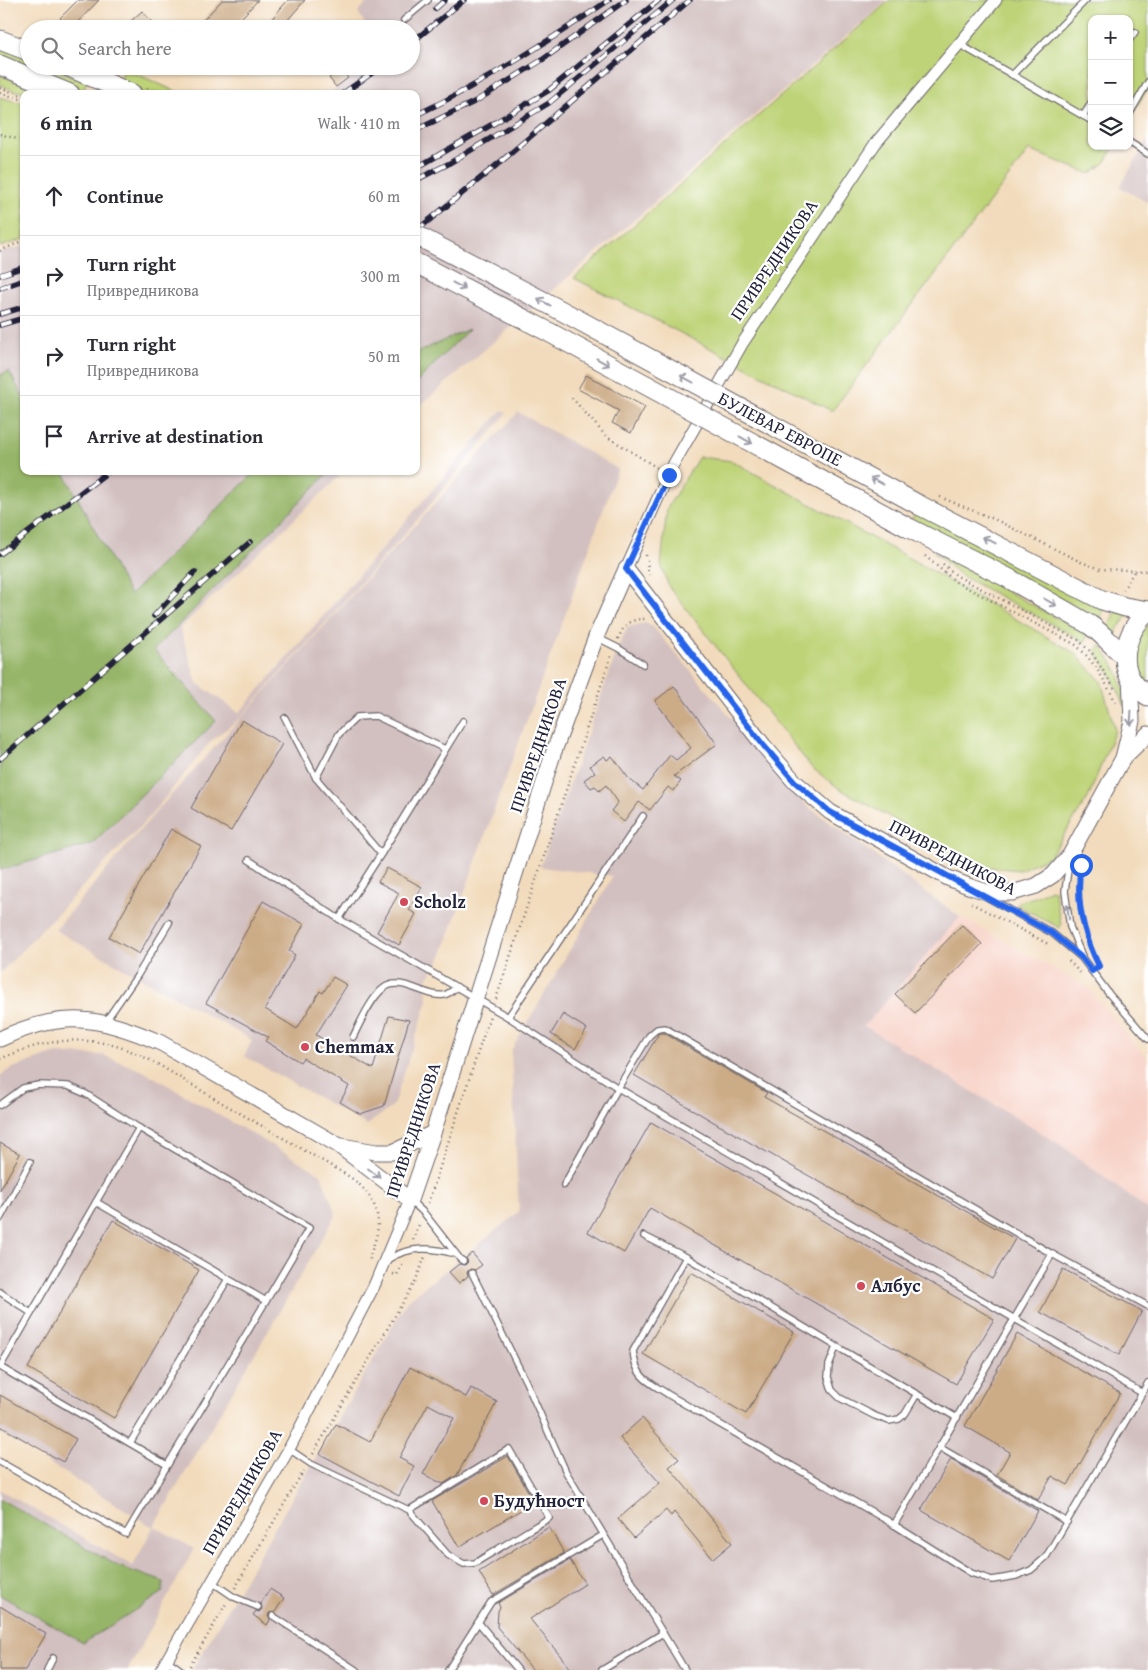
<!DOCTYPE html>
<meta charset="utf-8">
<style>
body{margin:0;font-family:"Gentium Book Plus",serif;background:#f7f7f7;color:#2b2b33}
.controls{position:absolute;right:15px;top:15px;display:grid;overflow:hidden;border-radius:10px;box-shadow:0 1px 4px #0004}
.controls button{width:45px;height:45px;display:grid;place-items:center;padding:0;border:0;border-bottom:1px solid #e1e1e2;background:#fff;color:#2b2b33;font:25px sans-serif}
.stop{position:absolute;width:15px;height:15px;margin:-11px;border:4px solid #2563eb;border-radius:50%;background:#fff}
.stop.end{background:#2563eb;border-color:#fff;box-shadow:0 1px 5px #0008}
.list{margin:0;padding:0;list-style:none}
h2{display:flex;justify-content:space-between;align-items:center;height:65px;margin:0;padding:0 20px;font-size:21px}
h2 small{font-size:16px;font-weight:400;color:#7c7c81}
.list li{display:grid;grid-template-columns:32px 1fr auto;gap:15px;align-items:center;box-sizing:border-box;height:80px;padding:0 20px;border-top:1px solid #e1e1e2}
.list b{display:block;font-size:19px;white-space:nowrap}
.list p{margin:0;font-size:16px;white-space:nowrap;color:#7c7c81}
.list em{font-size:16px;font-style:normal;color:#7c7c81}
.icon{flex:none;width:28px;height:28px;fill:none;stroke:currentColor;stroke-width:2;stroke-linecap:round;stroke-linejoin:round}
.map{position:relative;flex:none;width:1148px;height:1670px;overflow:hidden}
.search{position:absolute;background:#fff;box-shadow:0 1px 4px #0004;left:20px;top:20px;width:400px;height:55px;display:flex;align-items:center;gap:12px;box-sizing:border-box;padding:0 18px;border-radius:28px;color:#7c7c81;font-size:19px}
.panel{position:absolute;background:#fff;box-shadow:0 1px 4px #0004;left:20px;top:90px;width:400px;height:385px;border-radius:10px}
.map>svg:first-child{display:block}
.built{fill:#f7d1c6}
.industrial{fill:#d2bfbf}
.green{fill:#bed377;stroke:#707a59}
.forest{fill:#96b568;stroke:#5c6c52}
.building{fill:#ccac87}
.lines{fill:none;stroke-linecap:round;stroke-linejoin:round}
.service-casing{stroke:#6b6368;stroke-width:8}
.minor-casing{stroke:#6b6368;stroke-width:13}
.tertiary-casing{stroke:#6b6368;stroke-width:17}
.primary-casing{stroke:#6b6368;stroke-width:21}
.path{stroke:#6b6368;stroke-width:2.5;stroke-dasharray:1 4;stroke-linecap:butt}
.service{stroke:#fff;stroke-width:5.5}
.minor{stroke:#fff;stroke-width:11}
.tertiary{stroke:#fff;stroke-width:15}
.primary{stroke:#fff;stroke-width:19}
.rail-casing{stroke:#22223b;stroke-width:5.5}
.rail{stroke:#fff;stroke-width:4;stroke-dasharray:11;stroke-linecap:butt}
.primary-bridge-casing{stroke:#6b6368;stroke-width:21;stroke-linecap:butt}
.primary-bridge{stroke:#fff;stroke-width:19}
.oneway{stroke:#9c9ca7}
.route{stroke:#2563eb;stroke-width:6}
.poi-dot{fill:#d1495b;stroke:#fff;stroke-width:2}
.labels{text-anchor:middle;stroke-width:4.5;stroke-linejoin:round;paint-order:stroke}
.street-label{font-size:18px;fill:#22223b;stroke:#fff}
.poi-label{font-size:18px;font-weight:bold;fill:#22223b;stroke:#fff;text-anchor:start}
</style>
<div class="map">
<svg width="1148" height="1670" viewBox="0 0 1148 1670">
<rect width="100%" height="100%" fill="#fff"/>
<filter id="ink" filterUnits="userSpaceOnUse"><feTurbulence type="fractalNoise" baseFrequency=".02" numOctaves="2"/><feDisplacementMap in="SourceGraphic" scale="10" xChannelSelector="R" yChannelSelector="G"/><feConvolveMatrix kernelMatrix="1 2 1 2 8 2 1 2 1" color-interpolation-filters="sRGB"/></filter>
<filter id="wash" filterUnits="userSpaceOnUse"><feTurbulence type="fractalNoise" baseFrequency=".0096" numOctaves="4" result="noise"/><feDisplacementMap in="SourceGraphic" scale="20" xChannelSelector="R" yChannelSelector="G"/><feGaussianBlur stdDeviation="1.12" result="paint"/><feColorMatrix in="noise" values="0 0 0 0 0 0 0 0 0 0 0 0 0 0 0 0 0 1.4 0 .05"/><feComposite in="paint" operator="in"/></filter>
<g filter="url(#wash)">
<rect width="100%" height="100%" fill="#f2dbbc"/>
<polygon class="built" points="960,917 1087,987 1148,1060 1148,1210 1061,1145 864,1026"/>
<g class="industrial">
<polygon points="370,0 888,0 416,409 416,94 328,94 366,66 411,66 411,29 368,29 358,12"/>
<polygon points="1148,139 1148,203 1120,187"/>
<polygon points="24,246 24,471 345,471 180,628 197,683 239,713 502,410 507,413 417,520 239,719 211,741 151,815 0,973 0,252"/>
<polygon points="518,412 618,469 441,957 425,982 428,1000 393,1106 367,1125 244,1056 252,1040 55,930 154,814"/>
<polygon points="646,623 653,627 807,806 960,917 864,1026 1061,1145 1148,1210 1148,1670 192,1670 407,1301 519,1212 511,1051 613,876 540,867 621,640 628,627"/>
<polygon points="53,1054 103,1055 145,1072 321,1174 336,1215 154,1526 194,1549 128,1670 0,1670 0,1490 133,1566 153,1527 0,1433 0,1076 10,1069"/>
</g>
<g class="green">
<polygon points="890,0 1148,0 1148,88 1129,120 1129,19 1092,19 1092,146 1114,146 1106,162 1090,174 1029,150 832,411 574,278"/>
<polygon points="0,48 29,59 29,66 46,66 87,82 82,92 0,59"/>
<polygon points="125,69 182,94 112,94"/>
<polygon points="0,75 44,93 15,91 0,85"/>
<polygon points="0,97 24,104 24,239 0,247"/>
<polygon points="699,457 732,461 918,563 1075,653 1101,681 1115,730 1088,798 1050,856 1020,870 977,866 840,789 812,768 669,587 661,565 667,508"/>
<polygon points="916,511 1104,609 1100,620 912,519"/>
<polygon points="933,551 1088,635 1085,642 960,575"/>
<polygon points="1116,612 1129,614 1118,628 1116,637 1108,628"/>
<path d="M1148,624V684C1131,664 1132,644 1148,624Z"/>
<path d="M1100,645C1116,666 1124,679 1125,706L1110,673L1096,653Z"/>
<polygon points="1051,889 1054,890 1061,925 1060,928 1017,905 1018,902 1035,897"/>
</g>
<g class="forest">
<polygon points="469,329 416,383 416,353"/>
<polygon points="9,371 24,398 24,471 63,471 130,595 256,471 330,471 154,650 216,721 92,844 0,870 0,375"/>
<polygon points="0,1499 118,1566 164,1582 162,1593 83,1643 0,1595"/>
</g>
<g id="blocks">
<g class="building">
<polygon points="78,0 99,0 71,29 60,18"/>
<polygon points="222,0 258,0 231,29 195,29"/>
<polygon points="288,0 305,0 280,29 263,29"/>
<polygon points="142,11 153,23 147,29 122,29"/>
<polygon points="341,69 348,78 336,87 329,78"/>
<polygon points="586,375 645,407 631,433 612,423 619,411 578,389"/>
<polygon points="674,686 717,744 674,776 681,781 673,791 668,787 650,810 639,802 624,822 611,811 618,802 606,785 599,791 595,786 591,788 584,780 595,772 590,766 604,756 607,760 612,756 629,779 643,790 670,755 676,760 691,748 655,701"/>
<polygon points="242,720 282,744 231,831 191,808"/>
<polygon points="171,829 201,846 139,954 109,937"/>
<polygon points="387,868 422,887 409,910 416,914 399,945 377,932 399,893 378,882"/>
<polygon points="263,901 304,924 289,951 295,955 265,1009 297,1029 320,991 323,993 333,977 347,985 316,1035 373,1069 389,1016 409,1020 384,1106 360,1114 340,1102 349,1086 303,1058 300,1062 265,1041 268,1037 206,1003"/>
<polygon points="962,925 982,944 915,1013 895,994"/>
<polygon points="563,1014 587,1029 575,1049 551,1034"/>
<polygon points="659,1033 664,1033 767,1093 764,1097 1015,1239 992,1279 717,1124 634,1075"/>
<polygon points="651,1122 994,1319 956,1384 650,1208 624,1253 588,1232"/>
<polygon points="0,1143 20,1154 0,1190"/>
<polygon points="113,1220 199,1270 114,1418 28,1368"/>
<polygon points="472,1253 482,1265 475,1270 470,1269 467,1272 468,1276 459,1283 449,1272 459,1264 465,1265 468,1262 466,1258"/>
<polygon points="1063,1269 1142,1311 1119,1355 1040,1312"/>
<polygon points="691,1272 794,1332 746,1414 643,1354"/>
<polygon points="1017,1334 1120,1393 1068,1485 1052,1476 1038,1500 997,1475 1010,1452 965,1426"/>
<polygon points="410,1367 466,1397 471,1388 497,1402 457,1475 443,1484 423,1474 454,1418 428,1404 399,1458 414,1466 399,1496 320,1454 336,1424 370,1442"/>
<polygon points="0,1395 76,1439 63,1462 0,1426"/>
<polygon points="642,1418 679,1459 669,1467 732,1543 713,1559 674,1512 671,1516 666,1510 634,1538 618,1519 660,1483 620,1438"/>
<polygon points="508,1456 534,1502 459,1547 432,1501"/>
<polygon points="951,1459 1038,1511 1009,1561 921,1510"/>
<polygon points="549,1527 564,1553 493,1595 479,1572"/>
<polygon points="570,1560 585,1584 530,1619 572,1670 533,1670 497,1627 498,1611 500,1607 498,1603"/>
<polygon points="270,1589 284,1598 275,1612 269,1613 268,1616 270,1620 267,1625 253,1615 256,1611 259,1612 262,1609 261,1603"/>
<polygon points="0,1606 46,1634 25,1670 0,1670"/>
</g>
</g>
</g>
<g filter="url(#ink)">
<use href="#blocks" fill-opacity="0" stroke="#6b6368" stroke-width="1"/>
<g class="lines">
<g class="service-casing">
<g id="service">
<polyline points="404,20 428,0"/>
<polyline points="1129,40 1135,32"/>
<polyline points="959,44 1092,121"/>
<polyline points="1012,75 1086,0"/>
<polyline points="1129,115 1148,82"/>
<polyline points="1083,116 1092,102"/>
<polyline points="1129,142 1148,154"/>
<polyline points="596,637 618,648 643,664"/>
<polyline points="285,718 316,778 381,854"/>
<polyline points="316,778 339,734 357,717 376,716 445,749"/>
<polyline points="249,860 339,919 508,1017 618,1088 1142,1393"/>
<polyline points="1069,863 1065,891 1070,927 1082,956"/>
<polyline points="987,897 1052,933 1082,958 1109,994 1148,1039"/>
<polyline points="339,919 381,854 463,721"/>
<polyline points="508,1017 643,816"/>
<polyline points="105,1022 137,976 169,923"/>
<path d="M353,1037C360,1023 372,996 384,988C401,975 426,998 444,995C449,994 453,990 457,987"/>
<polyline points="0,1105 23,1088 39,1085 68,1086 86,1094 139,1128 309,1228 266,1301"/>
<polyline points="564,1185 618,1088 649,1036 657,1029 665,1028 1052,1254 1148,1306"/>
<polyline points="411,1201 424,1213 460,1259 463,1261"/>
<polyline points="0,1219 30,1162"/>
<polyline points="644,1236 686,1257 957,1418"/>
<path d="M686,1257L633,1351C636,1379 648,1381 669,1395L888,1521L971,1573L992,1580L1016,1576L1031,1570L1046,1557L1148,1383"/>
<path d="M387,1260C409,1246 431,1247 455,1254"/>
<polyline points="472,1273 526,1382 566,1472 685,1670"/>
<polyline points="0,1292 31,1313"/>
<polyline points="836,1347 829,1365 828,1377 832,1390 840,1398 875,1416 889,1421 899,1419 905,1414 917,1394"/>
<polyline points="0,1367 139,1128"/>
<polyline points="0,1367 167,1465"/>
<polyline points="130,1443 228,1279"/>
<polyline points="939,1447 1067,1522"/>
<polyline points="289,1449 311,1464 409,1510 448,1555 464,1564 475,1563 549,1518 509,1449 409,1510"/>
<polyline points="0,1462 126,1534 266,1301 96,1202"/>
<polyline points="894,1525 1052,1254"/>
<polyline points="212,1582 234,1597 258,1607"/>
<polyline points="273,1616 356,1670"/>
<polyline points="478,1622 518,1670"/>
<polyline points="167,1660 181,1670"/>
<polyline points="47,1670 53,1658"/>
<polyline points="448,1670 491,1602 603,1535"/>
<polyline points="602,1670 663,1633"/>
</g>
</g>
<g class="minor-casing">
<g id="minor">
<polyline points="626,569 672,467 742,344 875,144 996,0"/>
<polyline points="161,1670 289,1449 374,1286 410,1200"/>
</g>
</g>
<g class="tertiary-casing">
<g id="tertiary">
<polyline points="1123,758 1148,734"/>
<path d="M0,1039C62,1010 99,1016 161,1043L338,1145L410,1200L433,1133L553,754L596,637L626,569L764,746L795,782L830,812L948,878L971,887L990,893H1012L1036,886L1053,875L1070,855L1123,758L1132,721L1130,677"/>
<polyline points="342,1146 376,1152 393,1152 433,1133"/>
</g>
</g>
<g class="primary-casing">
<g id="primary">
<polyline points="0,40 29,51"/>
<polyline points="0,65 70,94"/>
<polyline points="67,66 132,94"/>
<polyline points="919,505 1102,600 1125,607 1148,611"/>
<path d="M909,528L1008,578L1090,625C1103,634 1112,646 1125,656"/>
<path d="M1148,611C1128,629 1115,663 1136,686C1140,689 1144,693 1148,696"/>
</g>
</g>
<g class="path">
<polyline points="0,88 24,96"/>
<polyline points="147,88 159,94"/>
<polyline points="0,93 24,100"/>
<polyline points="0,134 24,141"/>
<polyline points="0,251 24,240"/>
<polyline points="572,398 606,436 659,469"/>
<polyline points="940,497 996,520 1081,562 1101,569 1148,571"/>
<polyline points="646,555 649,575"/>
<path d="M925,556L956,582L1076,645C1095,662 1106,683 1117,705"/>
<polyline points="943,564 957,576 1078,640 1092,653 1116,691"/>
<polyline points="1123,590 1135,570"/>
<path d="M618,639C625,623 629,619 647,619"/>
<path d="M1082,864C1074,896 1081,929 1095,958"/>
<polyline points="971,903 1050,945"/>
<polyline points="1069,961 1081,974"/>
<polyline points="496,999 612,653"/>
<path d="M0,1059C35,1044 65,1036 103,1043C139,1049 171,1073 202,1091C251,1120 301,1148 350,1177C370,1191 383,1212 376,1237C374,1246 369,1254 370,1263"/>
<polyline points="428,1203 490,1016"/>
<polyline points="413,1240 420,1222"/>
<polyline points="393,1274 397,1275 404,1261"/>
<polyline points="313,1454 415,1282 425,1257"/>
<polyline points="235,1588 304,1470"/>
<polyline points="190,1666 227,1602"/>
</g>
<use href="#service" class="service"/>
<use href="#minor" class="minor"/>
<use href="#tertiary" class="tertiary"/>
<use href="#primary" class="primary"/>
<g class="rail-casing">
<g id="rail">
<polyline points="435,9 445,0"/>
<polyline points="411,43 464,0"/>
<polyline points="342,94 382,66"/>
<path d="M416,115C484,83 547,42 609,0"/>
<polyline points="416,130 476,101 542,60 626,0"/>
<polyline points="416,168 491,125 548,91 659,0"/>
<polyline points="416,180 448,164 549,103 673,0"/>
<polyline points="416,231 504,159 690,0"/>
<polyline points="0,275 24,267"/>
<polyline points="0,288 24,280"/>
<polyline points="0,314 24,307"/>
<polyline points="0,325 24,318"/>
<polyline points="0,554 109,471"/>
<polyline points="154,616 195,572"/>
<polyline points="0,759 250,542"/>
</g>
</g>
<use href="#rail" class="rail"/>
<g class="primary-bridge-casing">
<g id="primary-bridge">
<polyline points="416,235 562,311 919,505"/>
<polyline points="416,263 545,330 909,528"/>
</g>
</g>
<use href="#primary-bridge" class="primary-bridge"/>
</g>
<defs><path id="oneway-shaft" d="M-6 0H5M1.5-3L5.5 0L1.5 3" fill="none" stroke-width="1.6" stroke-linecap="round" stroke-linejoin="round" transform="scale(1.25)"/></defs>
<g class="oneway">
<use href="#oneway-shaft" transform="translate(459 286) rotate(28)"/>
<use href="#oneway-shaft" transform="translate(544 302) rotate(-152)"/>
<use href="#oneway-shaft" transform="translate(603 362) rotate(29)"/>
<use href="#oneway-shaft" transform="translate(687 379) rotate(-152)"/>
<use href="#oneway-shaft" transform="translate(746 440) rotate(29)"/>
<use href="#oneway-shaft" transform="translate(877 481) rotate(-152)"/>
<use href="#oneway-shaft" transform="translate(989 540) rotate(-153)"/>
<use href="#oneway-shaft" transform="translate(1050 602) rotate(30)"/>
<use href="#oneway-shaft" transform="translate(1131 718) rotate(93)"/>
<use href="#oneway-shaft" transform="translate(1068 912) rotate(-98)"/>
<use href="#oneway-shaft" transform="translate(374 1173) rotate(37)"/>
</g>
</g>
<g class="lines" filter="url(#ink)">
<path class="route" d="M669,475L626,569L764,746L795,782L830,812L1052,933L1082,958L1092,971L1099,966C1083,934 1075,901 1081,865"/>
</g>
<g class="poi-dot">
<circle cx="404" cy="902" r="5"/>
<circle cx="305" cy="1047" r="5"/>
<circle cx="861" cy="1286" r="5"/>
<circle cx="484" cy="1501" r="5"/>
</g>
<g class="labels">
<g class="street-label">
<text transform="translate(774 260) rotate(-56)" y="6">ПРИВРЕДНИКОВА</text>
<text transform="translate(780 429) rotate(28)" y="6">БУЛЕВАР ЕВРОПЕ</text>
<text transform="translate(538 745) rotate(-71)" y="6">ПРИВРЕДНИКОВА</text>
<text transform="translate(953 857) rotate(28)" y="6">ПРИВРЕДНИКОВА</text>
<text transform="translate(413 1130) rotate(-72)" y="6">ПРИВРЕДНИКОВА</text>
<text transform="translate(242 1492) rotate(-60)" y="6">ПРИВРЕДНИКОВА</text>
</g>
<g class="poi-label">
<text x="414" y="908">Scholz</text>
<text x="315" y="1053">Chemmax</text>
<text x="871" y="1292">Албус</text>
<text x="494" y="1507">Будућност</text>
</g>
</g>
</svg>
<div class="controls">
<button>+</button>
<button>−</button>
<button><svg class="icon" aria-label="layers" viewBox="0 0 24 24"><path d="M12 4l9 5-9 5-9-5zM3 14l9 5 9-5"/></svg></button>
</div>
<div class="stop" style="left:1081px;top:865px"></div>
<div class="stop end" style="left:669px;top:475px"></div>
<div class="search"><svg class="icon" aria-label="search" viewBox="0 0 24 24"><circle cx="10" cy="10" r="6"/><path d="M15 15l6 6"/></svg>Search here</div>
<section class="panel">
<h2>6 min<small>Walk · 410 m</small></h2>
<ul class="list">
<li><svg class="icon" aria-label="ahead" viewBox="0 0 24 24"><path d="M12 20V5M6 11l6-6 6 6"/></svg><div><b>Continue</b></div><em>60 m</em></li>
<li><svg class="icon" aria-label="right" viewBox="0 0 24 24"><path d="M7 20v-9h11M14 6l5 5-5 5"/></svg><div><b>Turn right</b><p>Привредникова</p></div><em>300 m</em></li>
<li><svg class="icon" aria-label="right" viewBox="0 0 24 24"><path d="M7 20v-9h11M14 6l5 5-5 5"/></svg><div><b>Turn right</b><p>Привредникова</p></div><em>50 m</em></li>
<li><svg class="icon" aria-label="arrive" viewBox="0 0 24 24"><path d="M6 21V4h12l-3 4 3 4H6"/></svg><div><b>Arrive at destination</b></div></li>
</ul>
</section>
</div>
